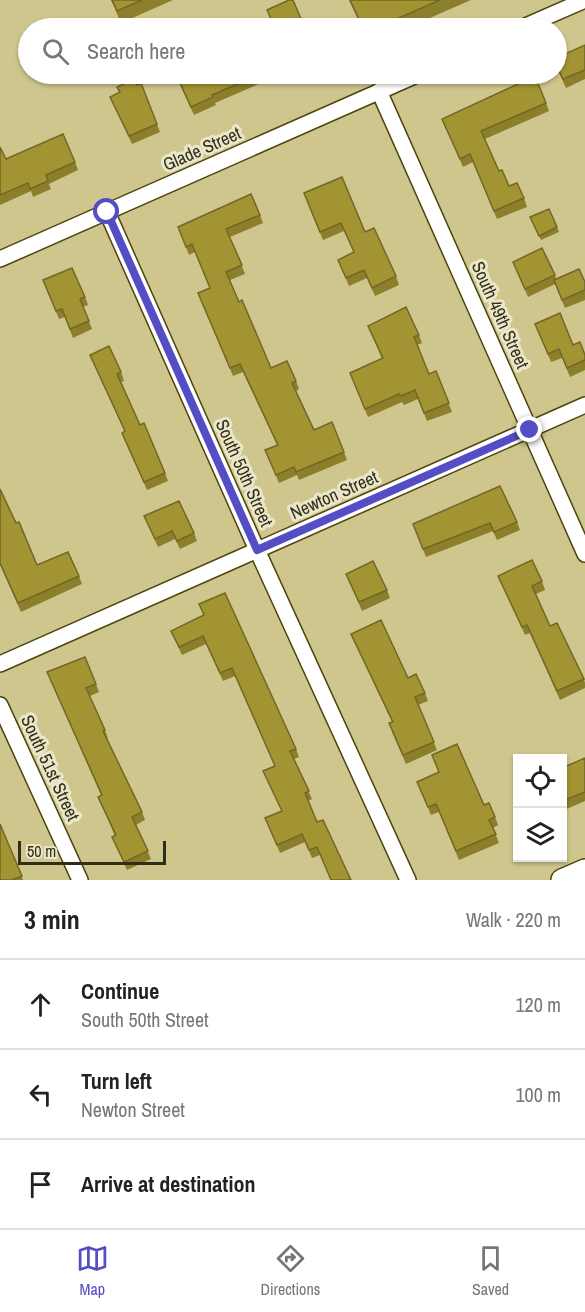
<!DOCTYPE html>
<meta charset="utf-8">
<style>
body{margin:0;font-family:"Archivo Narrow",sans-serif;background:#f2f2f2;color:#222}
.controls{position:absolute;right:18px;bottom:18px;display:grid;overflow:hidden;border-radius:0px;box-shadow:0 2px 4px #0004}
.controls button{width:54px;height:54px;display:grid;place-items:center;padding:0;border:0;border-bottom:2px solid #e0e0e0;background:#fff;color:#222;font:30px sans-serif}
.scale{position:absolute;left:18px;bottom:15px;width:148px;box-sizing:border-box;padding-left:6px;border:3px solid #312e17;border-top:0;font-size:16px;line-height:21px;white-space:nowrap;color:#312e17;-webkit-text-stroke:4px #eae6ca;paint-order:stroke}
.stop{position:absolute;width:18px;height:18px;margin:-14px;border:4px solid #554dc4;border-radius:50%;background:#fff}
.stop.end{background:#554dc4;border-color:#fff;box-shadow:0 2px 6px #0008}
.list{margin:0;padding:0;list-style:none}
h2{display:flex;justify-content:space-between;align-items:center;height:78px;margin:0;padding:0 24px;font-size:26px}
h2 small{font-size:20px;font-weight:400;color:#767676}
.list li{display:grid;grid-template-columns:39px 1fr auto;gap:18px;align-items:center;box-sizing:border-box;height:90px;padding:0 24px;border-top:2px solid #e0e0e0}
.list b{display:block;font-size:22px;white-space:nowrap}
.list p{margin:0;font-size:20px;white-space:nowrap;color:#767676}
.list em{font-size:20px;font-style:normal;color:#767676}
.icon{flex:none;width:33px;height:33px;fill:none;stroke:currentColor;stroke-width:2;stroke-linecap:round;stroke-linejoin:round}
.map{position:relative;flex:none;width:585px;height:880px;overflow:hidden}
.search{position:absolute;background:#fff;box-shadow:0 2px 4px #0004;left:18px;right:18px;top:18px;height:66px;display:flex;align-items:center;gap:15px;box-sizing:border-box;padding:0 21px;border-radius:33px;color:#767676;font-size:22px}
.sheet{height:348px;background:#fff}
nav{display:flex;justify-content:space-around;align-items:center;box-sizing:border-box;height:84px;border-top:2px solid #e0e0e0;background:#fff;font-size:16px;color:#767676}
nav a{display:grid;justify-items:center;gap:3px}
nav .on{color:#554dc4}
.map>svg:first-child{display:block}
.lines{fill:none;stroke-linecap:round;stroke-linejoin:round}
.street-casing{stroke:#4d450b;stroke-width:18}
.secondary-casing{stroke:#4d450b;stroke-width:24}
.street{stroke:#fff;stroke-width:15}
.secondary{stroke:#fff;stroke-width:21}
.wall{fill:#8c7f2c}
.building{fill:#a39433;stroke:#726824;stroke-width:1.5}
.route{stroke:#554dc4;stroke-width:8}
.labels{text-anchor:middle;stroke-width:6;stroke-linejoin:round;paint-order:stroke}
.street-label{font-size:18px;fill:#312e17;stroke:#eae6ca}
</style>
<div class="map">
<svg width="585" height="880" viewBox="0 0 585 880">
<rect width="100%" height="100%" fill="#cfc68e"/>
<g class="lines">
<g class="street-casing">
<g id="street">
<polyline points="521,28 585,0"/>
<polyline points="379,91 585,554"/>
<polyline points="107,212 257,550 408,880"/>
<polyline points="0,259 419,74"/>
<polyline points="0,664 585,405"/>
<polyline points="0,705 80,880"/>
</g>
</g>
<g class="secondary-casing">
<polyline id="secondary" points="562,880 585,870"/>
</g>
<use href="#street" class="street"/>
<use href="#secondary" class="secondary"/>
</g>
<g class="wall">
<polygon points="111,0 173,0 121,23"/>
<polygon points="349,0 471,0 407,28 362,28"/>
<polygon points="585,45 585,79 566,88 556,66"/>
<polygon points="175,74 282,74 215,103 216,105 194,115"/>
<polygon points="141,83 160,132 132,144 110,97"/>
<polygon points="546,103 549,111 485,139 499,171 509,186 524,198 527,207 497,219 473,162 463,167 442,119"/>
<polygon points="0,147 6,159 75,162 78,170 49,184 51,189 33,197 31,191 0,205"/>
<polygon points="307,202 365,232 396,276 399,285 375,296 367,278 349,286 338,260 354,252 344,231 323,240"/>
<polygon points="260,215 263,223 230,237 245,274 230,280 239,302 271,368 296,381 299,389 296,391 314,430 344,452 347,460 299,480 297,475 279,483 265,450 277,445 243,372 233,376 201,301 210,288 195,252 189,255 178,227"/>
<polygon points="532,221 557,227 559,232 541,240"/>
<polygon points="513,262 555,275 556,278 585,282 585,300 565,308 555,284 528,297"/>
<polygon points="43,280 85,297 88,305 83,307 92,329 73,338 65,317 59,319"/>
<polygon points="535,324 585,355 585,370 570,377 562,358 551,362"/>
<polygon points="368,326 419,335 422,343 417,345 429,374 436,371 452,412 427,421 418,399 404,405 402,402 368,417 350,373 382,359"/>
<polygon points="90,355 121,372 124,381 121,382 140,425 165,473 168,481 147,490 125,441 122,433 125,432"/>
<polygon points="0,489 37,565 79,576 82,584 21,612 0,565"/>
<polygon points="144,516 194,533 197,541 180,549 175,539 158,547"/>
<polygon points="517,522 520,530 497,540 493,531 426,557 413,524"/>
<polygon points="346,574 387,590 390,598 362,611"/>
<polygon points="498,576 542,581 545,590 536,594 550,626 584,679 585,683 585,688 560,700 530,633 525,635"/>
<polygon points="199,604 296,749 299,757 294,759 312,799 308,801 320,855 312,858 305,842 280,853 265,818 282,811 263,771 275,766 235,676 223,681 206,644 182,655 171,631 204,615"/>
<polygon points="351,634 408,678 425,693 428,701 418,705 437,750 406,764 392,732 392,722"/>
<polygon points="47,672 96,684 99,692 90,696 105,730 108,739 107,739 142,812 145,820 136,825 151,859 127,870 112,837 115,836 98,797 101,795"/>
<polygon points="432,755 484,805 495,817 498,825 493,828 499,843 459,860 439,812 431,815 417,782 439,773"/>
<polygon points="585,758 585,801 562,811 562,768"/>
<polygon points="0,824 23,880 0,880"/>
</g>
<g class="building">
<polygon points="112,0 142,0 117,11"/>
<polygon points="289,0 293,0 305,28 275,28 267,10"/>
<polygon points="350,0 440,0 376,28 363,28"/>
<polygon points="585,45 585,70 563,79 556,65 556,58"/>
<polygon points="176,74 261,74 212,95 213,97 191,107"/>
<polygon points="535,76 546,103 481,131 499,171 502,170 509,186 517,183 524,198 494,211 470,154 460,159 442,119"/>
<polygon points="134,79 137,85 141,83 157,124 129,136 110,97 120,92 117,87"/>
<polygon points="63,134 75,162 46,175 48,181 30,189 28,183 0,195 0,147 6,159"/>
<polygon points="342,177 365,232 374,228 396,276 372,288 364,270 346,278 338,260 354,252 341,223 320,232 304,193"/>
<polygon points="251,194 260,215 226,229 242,265 226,272 239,302 242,300 271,368 287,361 296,381 292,383 314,430 332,422 344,452 296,472 294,467 276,475 265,450 278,445 240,364 230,368 198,293 210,288 192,244 186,247 178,227"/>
<polygon points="549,209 557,227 539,236 530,217"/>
<polygon points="542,248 555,275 525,289 513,262"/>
<polygon points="72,268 85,297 80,299 89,321 70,329 62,309 56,311 43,280"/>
<polygon points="579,269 585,282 585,290 562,300 554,280"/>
<polygon points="406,307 419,335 414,337 429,374 436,371 449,403 424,413 415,390 401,396 399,394 365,409 350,373 383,358 368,326"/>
<polygon points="560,313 573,345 580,342 585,355 585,360 567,368 559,349 548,354 535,324"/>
<polygon points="109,346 121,372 117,374 140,425 144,423 165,473 144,482 122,433 125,431 90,355"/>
<polygon points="500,486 517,522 494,532 490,523 423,549 413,524"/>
<polygon points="0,489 16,523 19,522 37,565 68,552 79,576 18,603 0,563"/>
<polygon points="179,501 194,533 177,541 172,531 155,539 144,516"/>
<polygon points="532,560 542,581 532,586 550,626 557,623 584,679 557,691 527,625 522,627 498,576"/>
<polygon points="373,561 387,590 359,602 346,574"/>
<polygon points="225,593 296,749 290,751 309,791 305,793 317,822 323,820 351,880 331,880 317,847 309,850 302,834 277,845 265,818 282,811 263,771 275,766 232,668 220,673 203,636 179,647 171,631 204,615 199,604"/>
<polygon points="381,620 408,678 416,674 425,693 415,697 434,742 403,755 389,723 393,722 351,634"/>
<polygon points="85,657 96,684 86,688 105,730 103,731 142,812 132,817 148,851 124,862 112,837 116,835 98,797 102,795 47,672"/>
<polygon points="457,744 484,805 489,803 495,817 489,820 496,834 456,851 436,804 428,807 417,782 439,772 432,755"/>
<polygon points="585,758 585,792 562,801 562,768"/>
<polygon points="0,824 22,876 12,880 0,880"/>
</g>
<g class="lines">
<polyline class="route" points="107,212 257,550 530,430"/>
</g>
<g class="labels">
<g class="street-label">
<text transform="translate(202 149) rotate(-24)" y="6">Glade Street</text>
<text transform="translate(500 315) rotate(66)" y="6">South 49th Street</text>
<text transform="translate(244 473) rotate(66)" y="6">South 50th Street</text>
<text transform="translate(334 495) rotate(-24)" y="6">Newton Street</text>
<text transform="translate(50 768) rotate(65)" y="6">South 51st Street</text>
</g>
</g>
</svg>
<div class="controls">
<button><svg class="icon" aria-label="locate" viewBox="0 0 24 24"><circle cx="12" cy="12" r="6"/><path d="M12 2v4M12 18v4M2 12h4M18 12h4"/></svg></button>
<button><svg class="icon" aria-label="layers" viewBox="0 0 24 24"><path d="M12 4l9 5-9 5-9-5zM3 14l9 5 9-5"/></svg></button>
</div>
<div class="scale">50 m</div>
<div class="stop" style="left:107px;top:212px"></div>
<div class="stop end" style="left:530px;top:430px"></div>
<div class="search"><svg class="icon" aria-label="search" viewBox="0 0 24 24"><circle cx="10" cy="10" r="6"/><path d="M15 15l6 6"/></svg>Search here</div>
</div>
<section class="sheet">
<h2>3 min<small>Walk · 220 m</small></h2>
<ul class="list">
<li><svg class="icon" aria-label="ahead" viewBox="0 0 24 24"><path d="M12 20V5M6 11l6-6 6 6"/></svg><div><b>Continue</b><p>South 50th Street</p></div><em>120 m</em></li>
<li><svg class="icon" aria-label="left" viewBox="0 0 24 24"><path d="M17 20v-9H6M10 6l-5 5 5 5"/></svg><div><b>Turn left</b><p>Newton Street</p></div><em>100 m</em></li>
<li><svg class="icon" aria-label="arrive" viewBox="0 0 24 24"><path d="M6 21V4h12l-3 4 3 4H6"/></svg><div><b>Arrive at destination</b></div></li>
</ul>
</section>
<nav>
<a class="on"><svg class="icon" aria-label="map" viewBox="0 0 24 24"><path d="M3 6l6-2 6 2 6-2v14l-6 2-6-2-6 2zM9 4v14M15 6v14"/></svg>Map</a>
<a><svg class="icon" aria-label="directions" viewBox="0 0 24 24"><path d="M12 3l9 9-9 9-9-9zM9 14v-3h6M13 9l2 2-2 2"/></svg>Directions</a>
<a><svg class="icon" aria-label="saved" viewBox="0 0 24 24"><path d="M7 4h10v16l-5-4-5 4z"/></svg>Saved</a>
</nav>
